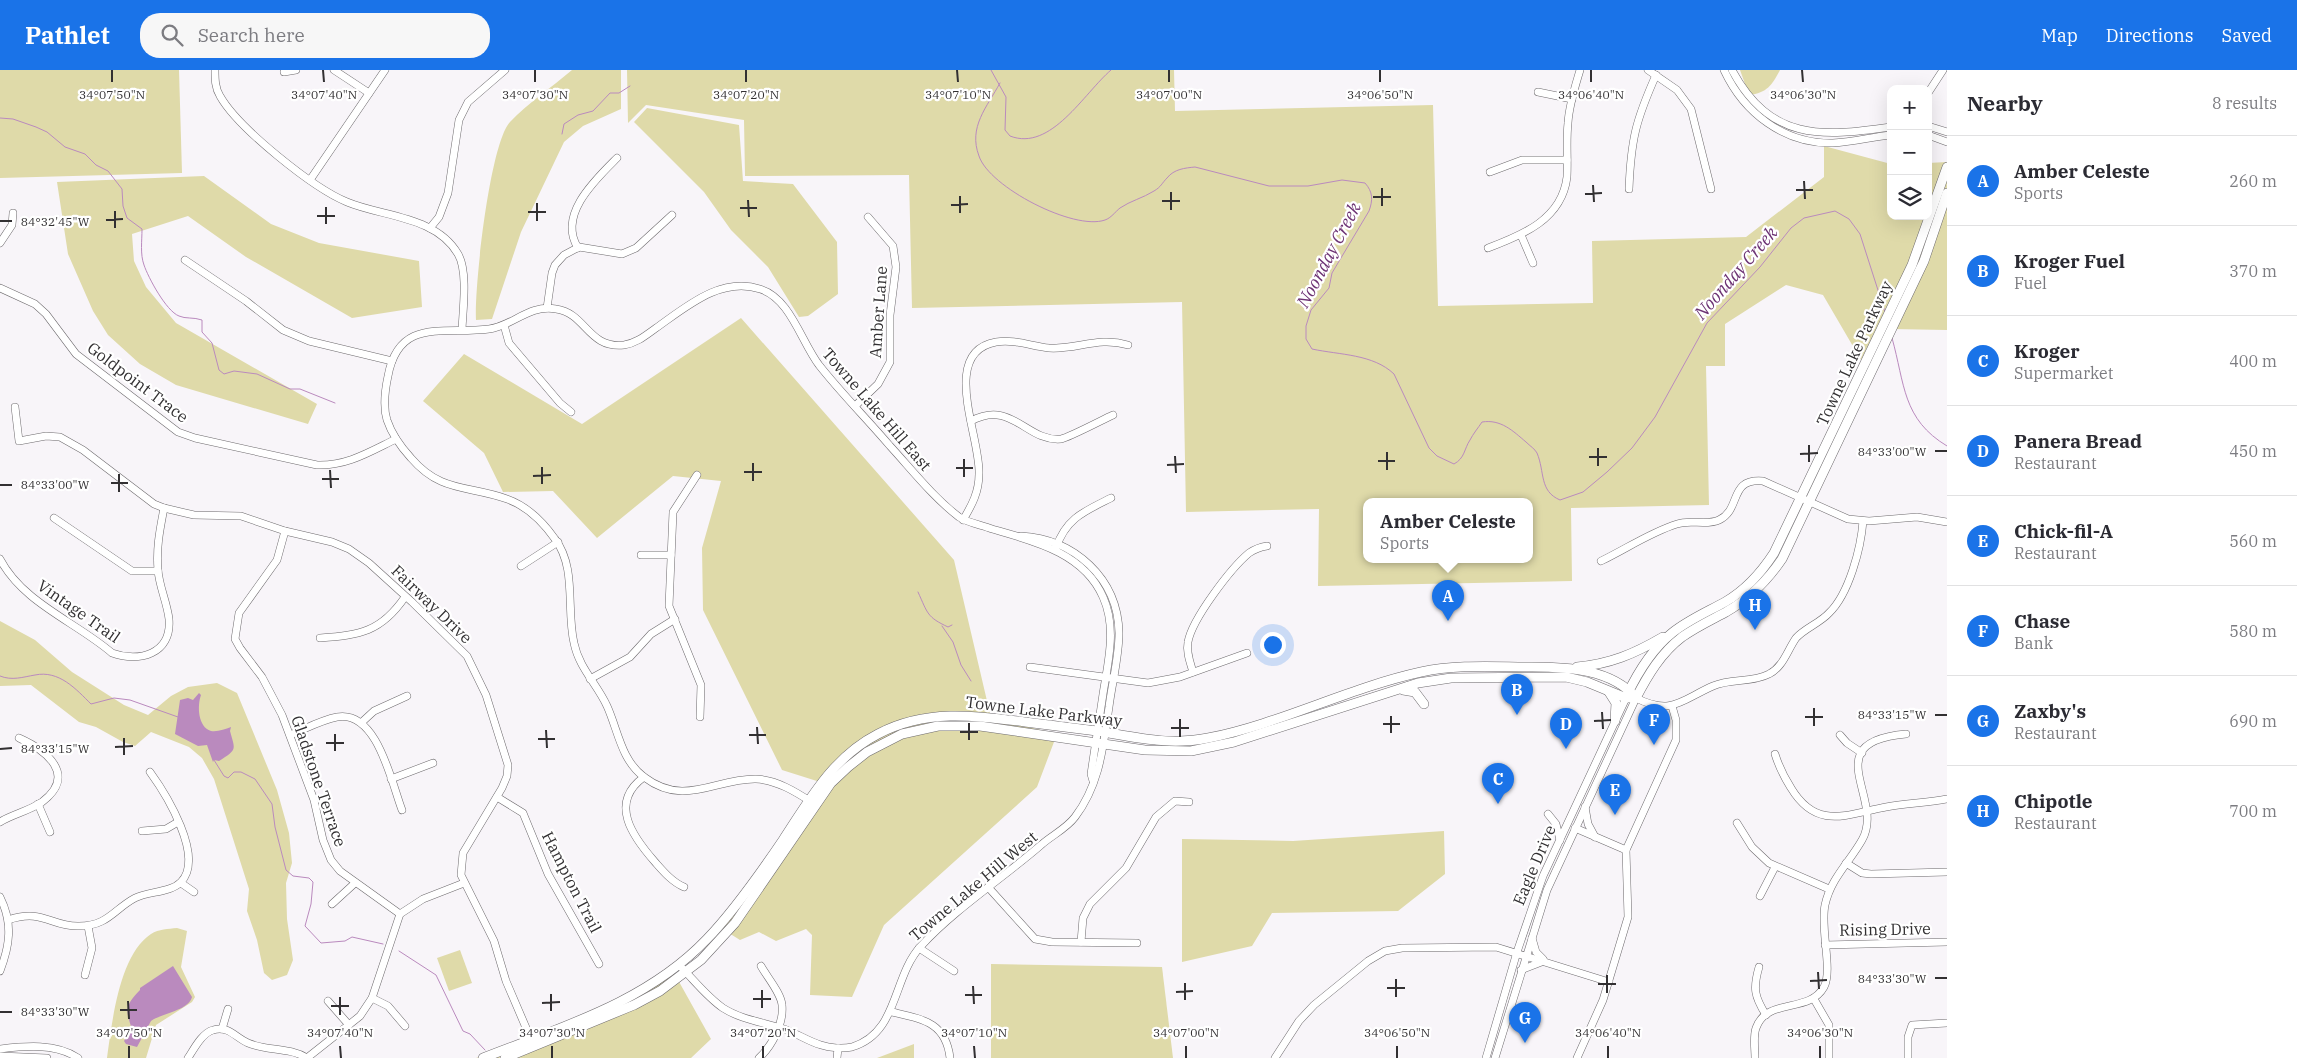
<!DOCTYPE html>
<meta charset="utf-8">
<style>
body{margin:0;font-family:"IBM Plex Serif",serif;background:#f7f7f7;color:#2b2b33}
.controls{position:absolute;right:15px;top:15px;display:grid;overflow:hidden;border-radius:10px;box-shadow:0 5px 20px #0002}
.controls button{width:45px;height:45px;display:grid;place-items:center;padding:0;border:0;border-bottom:1px solid #e1e1e2;background:#fff;color:#2b2b33;font:25px sans-serif}
.you{position:absolute;left:1272px;top:574px;width:18px;height:18px;margin:-12px;border:4px solid #fff;border-radius:50%;background:#1a73e8;box-shadow:0 0 0 8px #1a73e833}
.badge{display:grid;place-items:center;width:32px;height:32px;border-radius:50%;background:#1a73e8;color:#fff;font-size:16px;font-weight:700}
.pin{position:absolute;translate:-50% -41px;filter:drop-shadow(0 1px 2px #0008)}
.pin::after{content:'';position:absolute;top:26px;width:18px;height:15px;background:inherit;clip-path:polygon(0 0,100% 0,50% 100%)}
.popup{position:absolute;left:1363px;top:428px;width:170px;height:65px;box-sizing:border-box;display:grid;place-content:center;border-radius:10px;background:#fff;filter:drop-shadow(0 1px 4px #0005);font-size:16px;white-space:nowrap;color:#7c7c81}
.popup b{font-size:19px;color:#2b2b33}
.popup::after{content:'';position:absolute;left:50%;top:100%;margin-left:-10px;border:10px solid transparent;border-top-color:#fff}
.list{margin:0;padding:0;list-style:none}
h2{display:flex;justify-content:space-between;align-items:center;height:65px;margin:0;padding:0 20px;font-size:21px}
h2 small{font-size:16px;font-weight:400;color:#7c7c81}
.list li{display:grid;grid-template-columns:32px 1fr auto;gap:15px;align-items:center;box-sizing:border-box;height:90px;padding:0 20px;border-top:1px solid #e1e1e2}
.list b{display:block;font-size:19px;white-space:nowrap}
.list p{margin:0;font-size:16px;white-space:nowrap;color:#7c7c81}
.list em{font-size:16px;font-style:normal;color:#7c7c81}
.icon{flex:none;width:28px;height:28px;fill:none;stroke:currentColor;stroke-width:2;stroke-linecap:round;stroke-linejoin:round}
.map{position:relative;flex:none;width:1947px;height:988px;overflow:hidden}
header{display:flex;align-items:center;gap:30px;box-sizing:border-box;height:70px;padding:0 25px;background:#1a73e8;color:#fff}
header strong{font-size:24px}
nav{display:flex;gap:28px;margin-inline-start:auto;font-size:18px}
.search{width:350px;height:45px;background:#f7f7f7;display:flex;align-items:center;gap:12px;box-sizing:border-box;padding:0 18px;border-radius:20px;color:#7c7c81;font-size:19px}
main{display:flex}
aside{flex:1;background:#fff}
.map>svg:first-child{display:block}
.green{fill:#dfdaa9;fill-rule:evenodd}
.water{fill:#ba8abe}
.lines{fill:none;stroke-linecap:round;stroke-linejoin:round}
.stream{stroke:#ba8abe;stroke-width:1}
.minor-casing{stroke:#6d6a6d;stroke-width:8}
.major-casing{stroke:#6d6a6d;stroke-width:10}
.minor{stroke:#fff;stroke-width:7}
.major{stroke:#fff;stroke-width:9}
.ticks{fill:none;stroke:#323032;stroke-width:2}
.labels{text-anchor:middle;stroke-width:4.5;stroke-linejoin:round;paint-order:stroke}
.street-label{font-size:16px;fill:#323032;stroke:#fff}
.water-label{font-size:18px;font-style:italic;fill:#6d3374;stroke:#fff}
.ticks-label{font-size:12px;text-anchor:middle;fill:#323032;stroke:#fff;stroke-width:4.5;stroke-linejoin:round;paint-order:stroke}
</style>
<header>
<strong>Pathlet</strong>
<div class="search"><svg class="icon" aria-label="search" viewBox="0 0 24 24"><circle cx="10" cy="10" r="6"/><path d="M15 15l6 6"/></svg>Search here</div>
<nav><a>Map</a><a>Directions</a><a>Saved</a></nav>
</header>
<main>
<div class="map">
<svg width="1947" height="988" viewBox="0 0 1947 988">
<rect width="100%" height="100%" fill="#f8f5f9"/>
<g class="green">
<polygon points="0,0 179,0 182,103 0,108"/>
<path d="M572,0H621V39L583,56L564,72L521,162L492,249L476,250C474,218 490,73 510,52C528,33 552,17 572,0Z"/>
<path d="M627,0H1174L1175,41L1433,35L1438,236L1593,233L1592,171L1746,167L1824,107V76L1891,94V146H1928V93L1947,92V260L1891,259L1890,230L1861,290L1823,225L1786,215L1725,254V296H1706L1709,435L1571,438L1572,511L1318,516L1319,439L1186,442L1182,232L912,238L909,105L745,106L744,50L646,35L628,53ZM1367,432H1529V490H1367Z"/>
<path d="M1740,0H1780C1772,15 1767,23 1749,25Z"/>
<polygon points="647,38 739,55 743,111 793,114 837,172 838,224 808,246 799,247 768,197 731,160 704,122 634,52"/>
<polygon points="204,106 271,154 319,173 419,191 422,237 352,248 246,187 188,146 132,164 134,191 146,217 176,253 317,334 308,354 176,315 140,294 108,265 93,241 68,184 57,112"/>
<polygon points="741,248 954,490 991,648 1057,664 1037,717 884,855 852,927 810,925 812,865 806,859 776,871 759,862 740,870 716,855 798,749 820,712 782,700 703,540 702,478 721,411 673,406 597,468 553,421 503,422 484,383 423,331 464,284 582,354"/>
<polygon points="0,551 35,570 72,602 124,635 148,645 171,626 188,617 217,613 237,623 277,720 289,763 292,793 286,813 287,849 293,890 287,905 272,910 264,903 257,870 247,841 249,819 214,709 202,688 189,677 151,662 135,676 123,672 96,657 79,652 31,615 0,616"/>
<polygon points="1444,761 1445,804 1398,841 1272,843 1252,876 1182,892 1182,769 1293,771"/>
<path d="M177,858L187,861L181,897L195,927L192,932L156,955L146,988H107C112,953 119,885 151,864C159,859 168,859 177,858Z"/>
<polygon points="460,880 472,913 449,921 437,888"/>
<polygon points="991,894 1162,897 1173,988 991,988"/>
<polygon points="673,901 711,969 691,988 476,988 590,945"/>
<polygon points="914,974 914,988 877,988"/>
</g>
<g class="water">
<path d="M199,623L201,625C197,636 198,657 211,661C218,662 225,659 231,657L230,661C235,680 238,679 219,691L214,690L213,692L207,675L198,676L175,664L180,630L188,628L193,630Z"/>
<path d="M173,896L192,927C188,941 162,943 151,951L137,977L126,974L124,971L132,959C125,939 125,936 140,920V918Z"/>
</g>
<g class="lines">
<g class="stream">
<path d="M991,0L1006,27L1005,60L1010,66C1051,82 1084,23 1111,0"/>
<path d="M1000,13C987,37 968,57 979,86C989,117 1074,161 1105,150C1111,148 1115,142 1120,138C1130,131 1143,128 1154,121C1161,117 1162,113 1167,108C1174,99 1185,98 1195,97L1269,116H1308L1342,110L1365,113C1373,122 1373,130 1369,141L1332,203L1329,218L1311,240L1306,256V269L1312,279C1340,285 1373,284 1394,304L1429,378L1437,386L1454,394C1465,388 1464,379 1470,370C1473,364 1478,358 1482,352C1501,349 1513,361 1526,372C1530,376 1535,379 1537,383C1545,402 1539,421 1560,430L1583,422L1607,402L1632,378L1655,347L1707,253L1760,197L1791,158L1804,148L1835,141L1849,149L1860,164L1885,242"/>
<path d="M0,48L13,49L36,57L47,62L65,77L85,84L96,95L108,101L122,119L123,136L127,148L142,159C142,171 140,184 144,195C148,207 166,241 179,246C185,249 194,247 202,250V262L212,273L219,300L224,304L234,301L257,304L290,319H300L335,333"/>
<polyline points="562,64 564,54 578,45 593,41 610,23 619,23 630,16"/>
<path d="M1892,268C1905,314 1902,349 1947,376"/>
<path d="M918,522C928,544 927,547 948,557L952,555"/>
<polyline points="942,556 953,572 961,595 971,611"/>
<path d="M0,606C12,611 23,607 35,605C59,600 76,619 91,634L114,628L130,630L178,647"/>
<polyline points="214,690 224,706 228,708 234,702 241,702 255,709 272,734 275,757 286,800 293,806 309,808 313,812 311,834 305,856 321,873 345,871 352,867 383,874"/>
<polyline points="399,881 436,905 463,961 470,964 485,980"/>
</g>
<g class="minor-casing">
<g id="minor">
<path d="M215,0C215,9 215,18 220,26C238,58 313,118 347,132C383,147 436,146 458,184C468,201 463,239 462,259"/>
<polyline points="334,0 369,23"/>
<polyline points="1648,0 1677,20 1691,39 1711,119"/>
<path d="M1724,0C1744,43 1784,74 1833,73C1852,72 1872,67 1891,65"/>
<path d="M1732,0C1770,71 1821,67 1891,57"/>
<polyline points="284,2 296,0"/>
<polyline points="1538,22 1572,29"/>
<polyline points="1928,23 1943,0"/>
<polyline points="1928,56 1947,62"/>
<polyline points="1928,65 1947,72"/>
<polyline points="1490,102 1522,90 1567,90"/>
<polyline points="310,110 385,0"/>
<path d="M1629,119C1631,69 1636,50 1656,5"/>
<polyline points="430,158 439,147 448,123 459,50 468,32 505,0"/>
<polyline points="1521,165 1533,193"/>
<polyline points="0,173 12,155 13,143"/>
<path d="M578,178C557,145 596,109 617,88"/>
<path d="M1488,178C1523,165 1562,149 1567,107C1568,89 1566,71 1568,53C1569,35 1575,17 1580,0"/>
<polyline points="185,190 246,231 283,260 309,271 392,291"/>
<path d="M0,218L35,234L46,244L76,284L178,362L195,368L317,395C347,396 369,382 396,369"/>
<polyline points="547,238 552,203 555,195 564,185 579,177 622,184 636,178 672,145"/>
<polyline points="504,255 509,273 560,333 571,342"/>
<polyline points="855,336 878,314 890,292 890,245 896,197 893,176 868,147"/>
<polyline points="15,337 19,371 46,366 60,367 83,380 154,434 164,438 194,445 241,446 285,461 332,472 349,479 369,493 412,532 467,586 486,625 508,695 507,706 502,718 463,783 461,805 494,871 506,911 533,974"/>
<path d="M971,351C1012,329 1026,372 1061,369C1068,368 1104,349 1113,345"/>
<polyline points="697,405 673,442 669,536 701,615 700,647"/>
<polyline points="54,448 132,501 158,501"/>
<path d="M963,450C972,435 979,422 979,404C981,368 939,282 996,272C1014,269 1031,276 1049,278C1077,280 1098,266 1128,275"/>
<polyline points="285,461 277,490 239,543 235,569 240,578 262,607 282,645 314,730 323,770 331,790 340,801 400,844"/>
<path d="M1056,478C1066,448 1085,441 1111,428"/>
<polyline points="641,485 671,485"/>
<path d="M0,489C23,533 76,552 112,583C139,593 172,584 169,549C167,532 159,516 158,500C156,478 160,459 164,438"/>
<path d="M1601,491C1626,479 1651,462 1677,454C1690,449 1706,456 1719,450C1742,439 1728,408 1763,411L1848,449L1869,451L1917,447L1947,452"/>
<polyline points="521,496 558,472"/>
<path d="M320,568C360,565 381,562 405,527"/>
<polyline points="1030,597 1148,613 1180,607 1247,583"/>
<path d="M1193,602C1190,592 1186,582 1188,572C1192,549 1231,498 1249,483C1255,479 1260,477 1267,476"/>
<polyline points="590,609 630,587 651,564 675,549"/>
<polyline points="362,652 374,641 407,626"/>
<path d="M290,665C305,659 321,650 337,647C377,640 391,711 402,740"/>
<polyline points="1840,665 1847,673 1862,683"/>
<path d="M1775,684C1779,697 1784,707 1791,718C1817,761 1847,744 1886,737C1906,733 1927,733 1947,729"/>
<path d="M644,707C608,733 633,767 655,792C663,801 672,812 684,817"/>
<polyline points="391,709 433,693"/>
<polyline points="497,727 523,743 548,804 599,894"/>
<path d="M813,733C796,722 777,710 756,709C716,708 685,738 644,707C621,690 618,660 607,636C597,614 579,598 574,573C566,539 577,498 555,469C543,452 527,436 507,429C468,415 441,423 411,388C401,377 392,365 387,350C383,337 385,320 388,306C399,246 446,265 489,259C513,256 529,234 556,239C586,243 588,279 624,275C637,273 646,265 656,258C686,237 721,206 760,219C790,228 801,271 819,295C841,323 867,349 890,376C912,400 933,427 959,447C968,453 982,455 992,459C1034,471 1084,483 1103,527C1117,558 1108,592 1103,624C1099,650 1095,677 1091,704L1093,711"/>
<polyline points="38,734 50,762"/>
<polyline points="1585,737 1588,754 1595,767"/>
<polyline points="1548,744 1556,754 1560,770"/>
<path d="M0,752C13,744 29,741 42,732C78,705 46,680 19,668"/>
<polyline points="1737,753 1752,777 1769,793 1829,819"/>
<polyline points="1575,758 1626,780"/>
<polyline points="142,761 166,759 178,752"/>
<polyline points="1846,793 1862,803 1871,804 1947,802"/>
<polyline points="181,813 194,822"/>
<polyline points="988,817 1035,869 1052,872 1137,873"/>
<polyline points="1760,826 1775,797"/>
<path d="M0,827C13,853 10,875 0,901"/>
<polyline points="332,834 355,813"/>
<path d="M8,850C43,838 51,857 79,856C108,856 114,839 135,828C149,821 170,823 181,812C205,787 166,724 150,702"/>
<polyline points="1532,868 1536,882 1543,889"/>
<polyline points="1081,872 1083,848 1090,834 1126,798 1156,747 1175,731 1189,732"/>
<polyline points="1825,875 1947,872"/>
<polyline points="919,878 954,901"/>
<path d="M680,896C694,910 707,927 723,938C740,949 762,952 781,958C795,962 807,971 821,975C830,978 843,979 852,977C899,963 892,907 921,876C955,839 1003,808 1041,775C1052,765 1066,759 1075,747C1100,714 1103,677 1109,637C1112,613 1119,587 1119,563C1118,508 1074,469 1021,466"/>
<path d="M1759,897C1753,918 1754,926 1766,945"/>
<polyline points="1521,900 1544,891"/>
<polyline points="85,905 92,878 88,856"/>
<polyline points="372,928 388,936 405,956"/>
<polyline points="1814,929 1829,955 1829,988"/>
<polyline points="328,931 349,955"/>
<path d="M892,942C922,949 946,952 950,988"/>
<polyline points="222,959 228,939"/>
<path d="M0,979C25,976 56,973 78,988"/>
<polyline points="0,986 47,988"/>
<path d="M188,988C194,979 202,963 213,960C228,955 236,968 248,973C267,981 289,977 307,988"/>
<polyline points="307,988 360,946 372,928 400,844 423,829 464,813"/>
<path d="M759,988C772,976 784,953 782,935C781,923 767,907 761,896"/>
<polyline points="837,988 838,978"/>
<polyline points="1275,988 1299,951 1314,935 1368,891 1385,881 1402,878 1496,877 1609,912"/>
<polyline points="1486,988 1517,882 1543,806 1626,628"/>
<path d="M1495,988L1547,820L1636,628C1672,646 1681,630 1713,616C1731,608 1752,613 1769,604C1783,597 1787,581 1796,568C1805,558 1820,553 1829,543C1849,524 1861,478 1863,451"/>
<polyline points="1577,988 1603,930 1628,847 1626,780 1676,670 1676,650 1672,636"/>
<path d="M1755,988C1755,979 1753,966 1756,958C1767,927 1809,944 1824,917C1833,900 1820,859 1825,835C1831,808 1849,793 1862,770C1886,729 1815,672 1906,664"/>
<polyline points="1908,988 1908,967 1912,955 1947,953"/>
</g>
</g>
<g class="major-casing">
<g id="major">
<path d="M1577,597C1610,594 1634,584 1663,567"/>
<polyline points="1403,620 1415,622 1424,634"/>
<polyline points="1609,622 1616,633 1615,651"/>
<path d="M1627,625C1638,602 1652,579 1672,563C1688,550 1707,542 1725,532C1746,520 1761,503 1774,483L1912,195L1947,97"/>
<path d="M1636,628C1648,605 1661,583 1682,567C1696,557 1711,550 1726,542C1749,529 1767,511 1782,489L1924,191L1947,123"/>
<path d="M483,988C562,957 647,932 707,869C732,843 762,801 783,770C810,729 833,687 878,664C925,639 974,645 1025,652C1049,655 1073,658 1097,661C1135,667 1169,676 1208,668C1280,654 1348,618 1421,602C1457,594 1496,597 1532,597C1567,597 1612,599 1636,628"/>
<polyline points="505,988 634,935 660,921 701,890 735,853 831,713 848,697 867,682 902,664 938,656 980,656 1145,680 1191,681 1234,672 1418,613 1451,608 1566,607 1587,612 1626,628 1636,628"/>
</g>
</g>
<use href="#minor" class="minor"/>
<use href="#major" class="major"/>
</g>
<path class="ticks" d="M112,0V12M323,0L324,12M535,0V12M746,0V12M957,0L958,12M1169,0V12M1380,0V12M1591,0V12M1802,0L1803,12M1804,111L1805,129M1593,115L1594,132M1382,118V136M1796,120H1813M1171,122V140M1585,124L1602,123M960,126V143M1373,127H1391M748,130L749,147M1162,131H1180M537,133V151M951,135L968,134M326,137V154M740,138H757M115,141V158M528,142H546M317,146H335M106,150L123,149M0,151H12M1809,375V392M1598,378V396M1935,381H1947M1387,382V400M1800,384L1818,383M1175,386L1176,403M1589,387H1607M964,389V407M1378,391H1395M753,393V411M1167,395L1184,394M542,397V414M956,398H973M330,400L331,418M744,402H762M119,404V422M533,406L551,405M322,409H339M111,413H128M0,415H12M1814,638V656M1602,642L1603,659M1935,645H1947M1391,646V663M1805,647H1823M1180,649V667M1594,651L1611,650M969,653V670M1383,654H1400M757,657L758,674M1171,658H1189M546,660L547,678M960,662H978M335,664V681M749,665H766M124,668V685M538,669H555M326,673H344M115,677L133,676M0,679L12,678M1818,902L1819,919M1607,905V923M1935,908H1947M1396,909V927M1810,911L1827,910M1185,913V930M1598,914H1616M973,916L974,934M1387,918H1405M762,920V938M1176,922L1193,921M551,924V941M965,925H982M340,927V945M753,929H771M128,931L129,949M542,933L560,932M331,936H349M120,940H137M0,942H12M129,976V988M340,976L341,988M552,976V988M763,976V988M974,976L975,988M1186,976V988M1397,976V988M1608,976V988M1820,976V988"/>
<g class="labels">
<g class="street-label">
<text transform="translate(878 242) rotate(-86)" y="6">Amber Lane</text>
<text transform="translate(1854 283) rotate(-65)" y="6">Towne Lake Parkway</text>
<text transform="translate(138 312) rotate(37)" y="6">Goldpoint Trace</text>
<text transform="translate(877 339) rotate(49)" y="6">Towne Lake Hill East</text>
<text transform="translate(432 534) rotate(44)" y="6">Fairway Drive</text>
<text transform="translate(79 541) rotate(35)" y="6">Vintage Trail</text>
<text transform="translate(1044 641) rotate(7)" y="6">Towne Lake Parkway</text>
<text transform="translate(319 711) rotate(71)" y="6">Gladstone Terrace</text>
<text transform="translate(1534 795) rotate(-67)" y="6">Eagle Drive</text>
<text transform="translate(572 812) rotate(63)" y="6">Hampton Trail</text>
<text transform="translate(973 816) rotate(-40)" y="6">Towne Lake Hill West</text>
<text transform="translate(1885 859) rotate(-1)" y="6">Rising Drive</text>
</g>
<g class="water-label">
<text transform="translate(1329 185) rotate(-62)" y="6">Noonday Creek</text>
<text transform="translate(1736 203) rotate(-49)" y="6">Noonday Creek</text>
</g>
</g>
<g class="ticks-label">
<text x="112" y="29">34°07'50"N</text>
<text x="324" y="29">34°07'40"N</text>
<text x="535" y="29">34°07'30"N</text>
<text x="746" y="29">34°07'20"N</text>
<text x="958" y="29">34°07'10"N</text>
<text x="1169" y="29">34°07'00"N</text>
<text x="1380" y="29">34°06'50"N</text>
<text x="1591" y="29">34°06'40"N</text>
<text x="1803" y="29">34°06'30"N</text>
<text x="55" y="156">84°32'45"W</text>
<text x="1892" y="386">84°33'00"W</text>
<text x="55" y="419">84°33'00"W</text>
<text x="1892" y="649">84°33'15"W</text>
<text x="55" y="683">84°33'15"W</text>
<text x="1892" y="913">84°33'30"W</text>
<text x="55" y="946">84°33'30"W</text>
<text x="129" y="967">34°07'50"N</text>
<text x="340" y="967">34°07'40"N</text>
<text x="552" y="967">34°07'30"N</text>
<text x="763" y="967">34°07'20"N</text>
<text x="974" y="967">34°07'10"N</text>
<text x="1186" y="967">34°07'00"N</text>
<text x="1397" y="967">34°06'50"N</text>
<text x="1608" y="967">34°06'40"N</text>
<text x="1820" y="967">34°06'30"N</text>
</g>
</svg>
<div class="controls">
<button>+</button>
<button>−</button>
<button><svg class="icon" aria-label="layers" viewBox="0 0 24 24"><path d="M12 4l9 5-9 5-9-5zM3 14l9 5 9-5"/></svg></button>
</div>
<div class="you"></div>
<div class="pin badge" style="left:1448px;top:551px">A</div>
<div class="popup"><b>Amber Celeste</b>Sports</div>
<div class="pin badge" style="left:1517px;top:645px">B</div>
<div class="pin badge" style="left:1498px;top:734px">C</div>
<div class="pin badge" style="left:1566px;top:679px">D</div>
<div class="pin badge" style="left:1615px;top:745px">E</div>
<div class="pin badge" style="left:1654px;top:675px">F</div>
<div class="pin badge" style="left:1525px;top:973px">G</div>
<div class="pin badge" style="left:1755px;top:560px">H</div>
</div>
<aside>
<h2>Nearby<small>8 results</small></h2>
<ul class="list">
<li><span class="badge">A</span><div><b>Amber Celeste</b><p>Sports</p></div><em>260 m</em></li>
<li><span class="badge">B</span><div><b>Kroger Fuel</b><p>Fuel</p></div><em>370 m</em></li>
<li><span class="badge">C</span><div><b>Kroger</b><p>Supermarket</p></div><em>400 m</em></li>
<li><span class="badge">D</span><div><b>Panera Bread</b><p>Restaurant</p></div><em>450 m</em></li>
<li><span class="badge">E</span><div><b>Chick-fil-A</b><p>Restaurant</p></div><em>560 m</em></li>
<li><span class="badge">F</span><div><b>Chase</b><p>Bank</p></div><em>580 m</em></li>
<li><span class="badge">G</span><div><b>Zaxby's</b><p>Restaurant</p></div><em>690 m</em></li>
<li><span class="badge">H</span><div><b>Chipotle</b><p>Restaurant</p></div><em>700 m</em></li>
</ul>
</aside>
</main>
